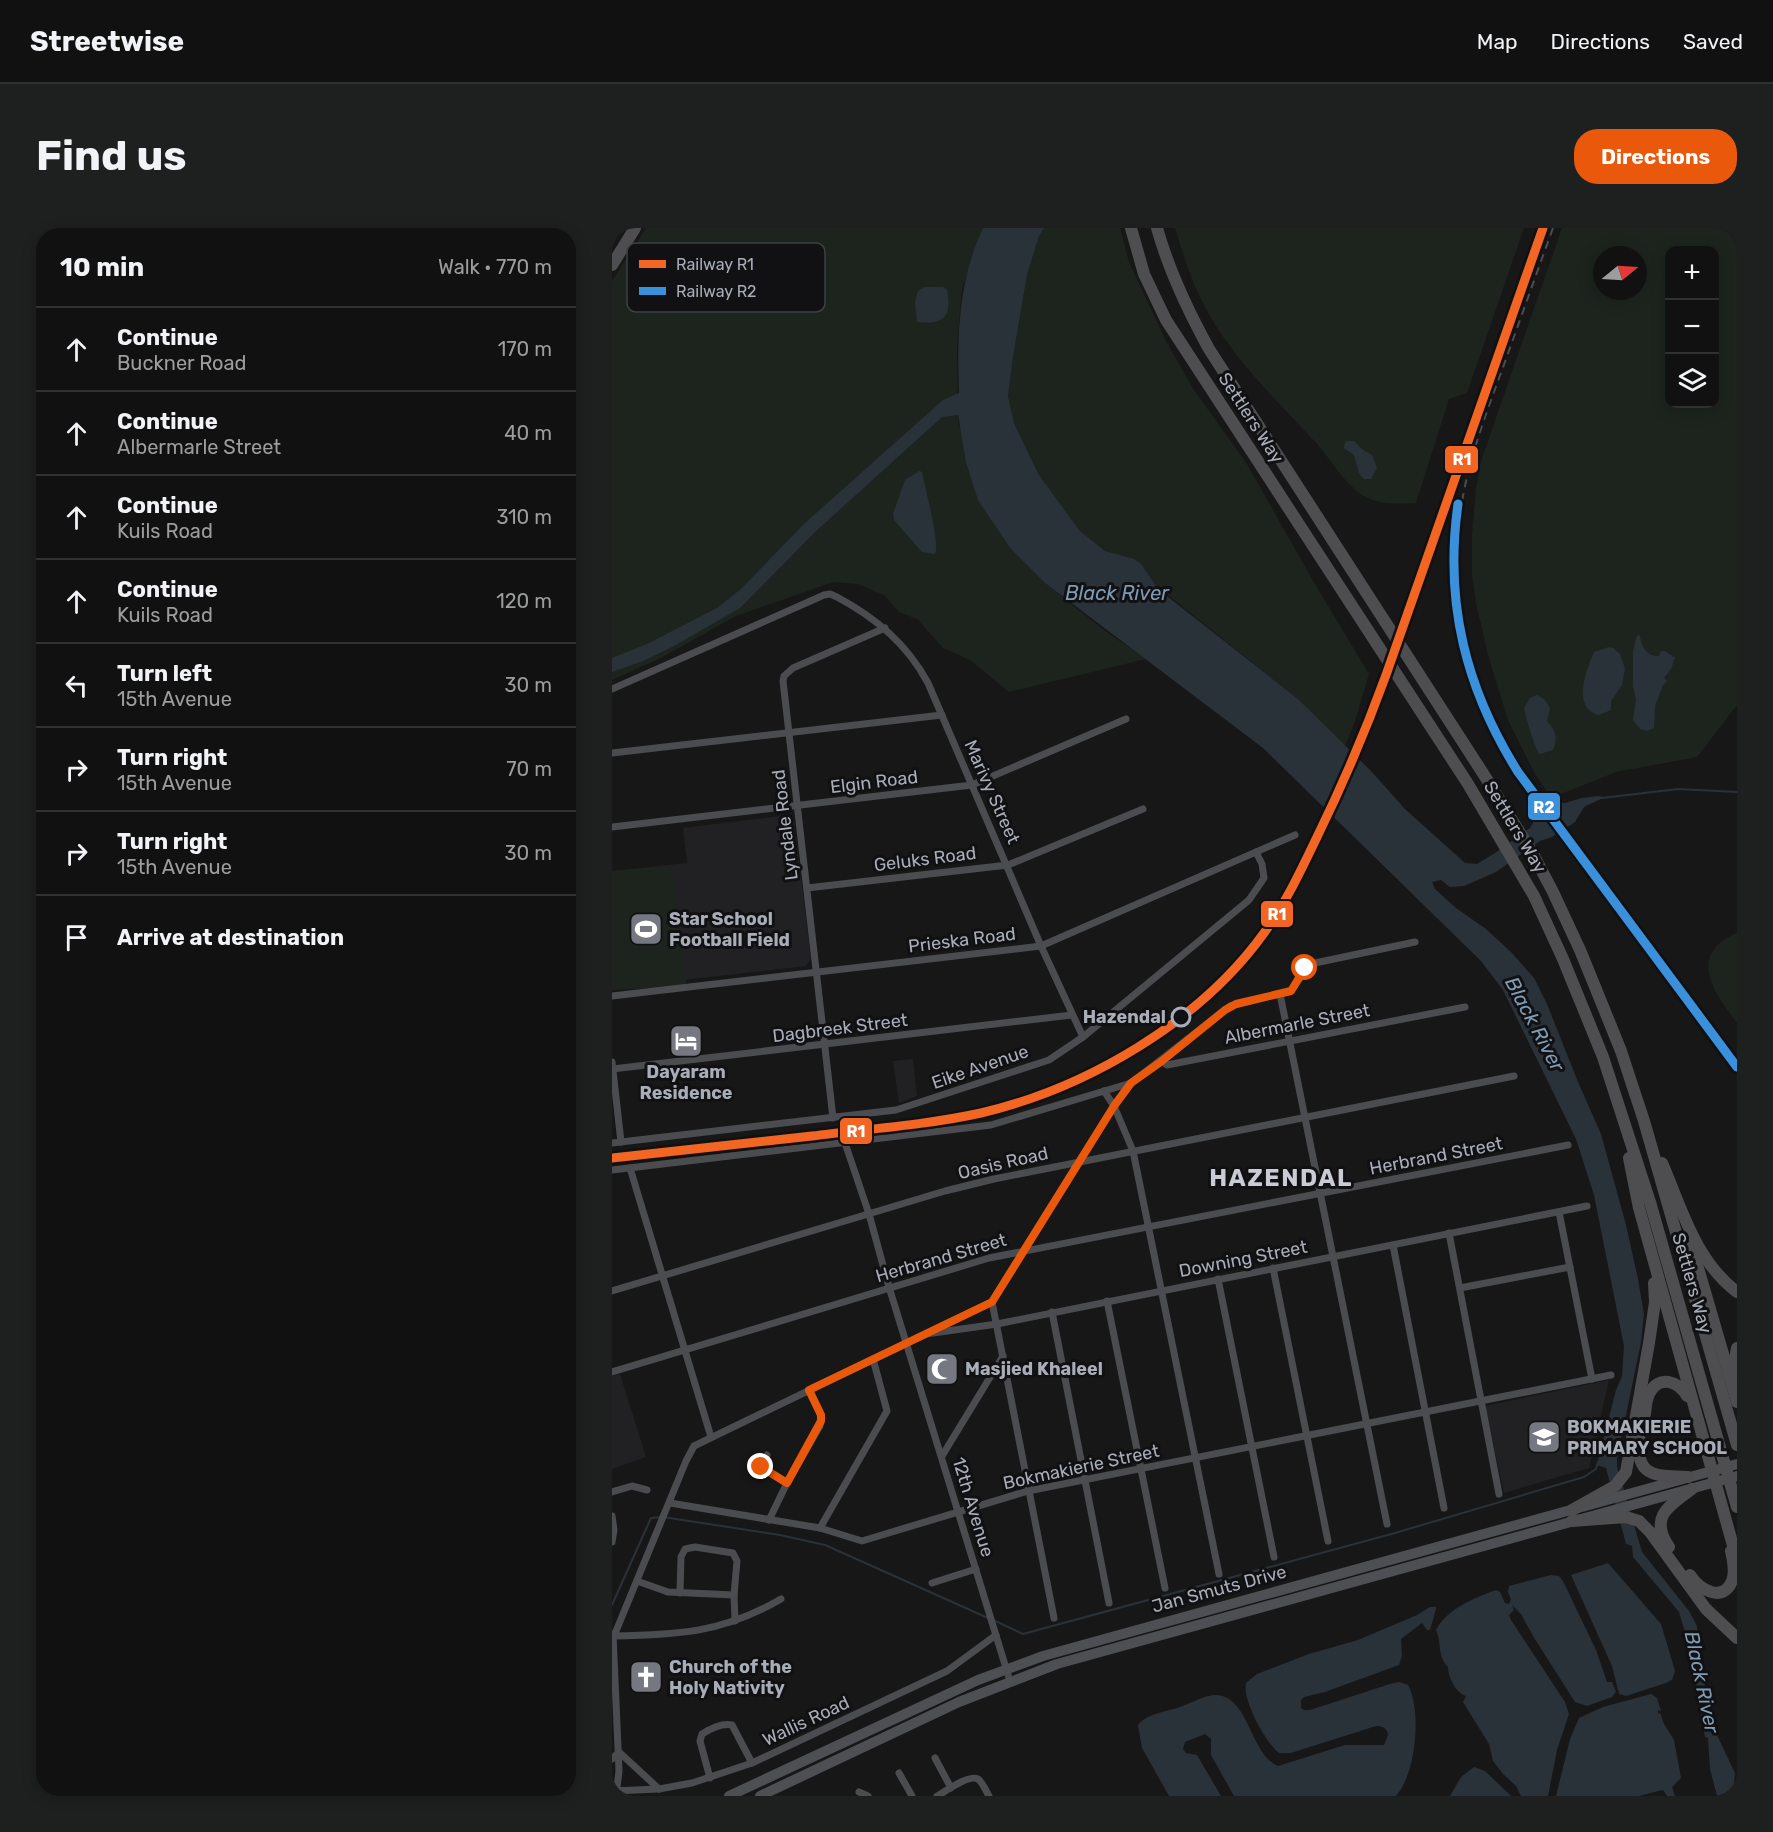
<!DOCTYPE html>
<meta charset="utf-8">
<style>
body{margin:0;font-family:Rubik,sans-serif;background:#1e1f1f;color:#f1f3f6}
.controls{position:absolute;right:18px;top:18px;display:grid;overflow:hidden;border-radius:12px;box-shadow:0 3px 15px #0003}
.controls button{width:54px;height:54px;display:grid;place-items:center;padding:0;border:0;border-bottom:2px solid #303131;background:#111;color:#f1f3f6;font:30px sans-serif}
.compass{position:absolute;left:981px;top:18px;width:54px;height:54px;border-radius:50%;background:#111;box-shadow:0 3px 15px #0003;rotate:72deg}
.stop{position:absolute;width:18px;height:18px;margin:-14px;border:4px solid #ea580c;border-radius:50%;background:#fff}
.stop.end{background:#ea580c;border-color:#fff;box-shadow:0 2px 6px #0008}
.list{margin:0;padding:0;list-style:none}
h2{display:flex;justify-content:space-between;align-items:center;height:78px;margin:0;padding:0 24px;font-size:26px}
h2 small{font-size:20px;font-weight:400;color:#9c9d9f}
.list li{display:grid;grid-template-columns:39px 1fr auto;gap:18px;align-items:center;box-sizing:border-box;height:84px;padding:0 24px;border-top:2px solid #303131}
.list b{display:block;font-size:22px;white-space:nowrap}
.list p{margin:0;font-size:20px;white-space:nowrap;color:#9c9d9f}
.list em{font-size:20px;font-style:normal;color:#9c9d9f}
.icon{flex:none;width:33px;height:33px;fill:none;stroke:currentColor;stroke-width:2;stroke-linecap:round;stroke-linejoin:round}
.map{position:relative;flex:none;width:1125px;height:1568px;overflow:hidden;border-radius:24px}
header{display:flex;align-items:center;gap:36px;box-sizing:border-box;height:84px;padding:0 30px;background:#111;border-bottom:2px solid #303131}
header strong{font-size:28px}
nav{display:flex;gap:33px;margin-inline-start:auto;font-size:21px}
.intro{display:flex;align-items:center;justify-content:space-between;box-sizing:border-box;height:144px;padding:0 36px}
h1{margin:0;font-size:42px}
.button{padding:15px 27px;border-radius:24px;background:#ea580c;color:#fff;font-size:21px;font-weight:700}
main{display:flex;gap:36px;padding:0 36px}
aside{flex:1;background:#111;border-radius:24px;box-shadow:0 3px 15px #0003}
.map>svg:first-child{display:block}
.built{fill:#212123}
.green{fill:#1d241e;fill-rule:evenodd}
.water{fill:#2a3239}
.lines{fill:none;stroke-linecap:round;stroke-linejoin:round}
.stream{stroke:#2a3239;stroke-width:2}
.minor{stroke:#4b4c50;stroke-width:7}
.primary{stroke:#4d4f52;stroke-width:10}
.motorway{stroke:#4e4e51;stroke-width:12}
.rail{stroke:#4b4c4f;stroke-width:2;stroke-dasharray:8 6;stroke-linecap:butt}
.rail-1-casing{stroke:#111113;stroke-width:14}
.rail-2-casing{stroke:#111113;stroke-width:14}
.rail-1{stroke:#f26522;stroke-width:9}
.rail-2{stroke:#3a90db;stroke-width:9}
.route{stroke:#ea580c;stroke-width:8}
.stop-dot{fill:#111113;stroke:#a8adb8;stroke-width:3}
.labels{text-anchor:middle;stroke-width:6;stroke-linejoin:round;paint-order:stroke}
.street-label{font-size:18px;fill:#a8adb8;stroke:#111113}
.poi-label{font-size:18px;font-weight:bold;fill:#a8adb8;stroke:#111113;text-anchor:start}
.stop-label{font-size:18px;font-weight:bold;fill:#a8adb8;stroke:#111113;text-anchor:end}
.water-label{font-size:20px;font-style:italic;fill:#7f9bb3;stroke:#111113}
.district-label{font-size:24px;font-weight:bold;letter-spacing:1.5px;fill:#c9ccd4;stroke:#111113}
.key{fill:#111113;stroke:#3e4045;stroke-width:1.5}
.key-label{font-size:16px;fill:#a8adb8}
.line-badge{stroke:#111113;stroke-width:2}
.badge-label{font-size:16px;text-anchor:middle;font-weight:bold;fill:#fff}
</style>
<header>
<strong>Streetwise</strong>
<nav><a>Map</a><a>Directions</a><a>Saved</a></nav>
</header>
<div class="intro"><h1>Find us</h1><a class="button">Directions</a></div>
<main>
<aside>
<h2>10 min<small>Walk · 770 m</small></h2>
<ul class="list">
<li><svg class="icon" aria-label="ahead" viewBox="0 0 24 24"><path d="M12 20V5M6 11l6-6 6 6"/></svg><div><b>Continue</b><p>Buckner Road</p></div><em>170 m</em></li>
<li><svg class="icon" aria-label="ahead" viewBox="0 0 24 24"><path d="M12 20V5M6 11l6-6 6 6"/></svg><div><b>Continue</b><p>Albermarle Street</p></div><em>40 m</em></li>
<li><svg class="icon" aria-label="ahead" viewBox="0 0 24 24"><path d="M12 20V5M6 11l6-6 6 6"/></svg><div><b>Continue</b><p>Kuils Road</p></div><em>310 m</em></li>
<li><svg class="icon" aria-label="ahead" viewBox="0 0 24 24"><path d="M12 20V5M6 11l6-6 6 6"/></svg><div><b>Continue</b><p>Kuils Road</p></div><em>120 m</em></li>
<li><svg class="icon" aria-label="left" viewBox="0 0 24 24"><path d="M17 20v-9H6M10 6l-5 5 5 5"/></svg><div><b>Turn left</b><p>15th Avenue</p></div><em>30 m</em></li>
<li><svg class="icon" aria-label="right" viewBox="0 0 24 24"><path d="M7 20v-9h11M14 6l5 5-5 5"/></svg><div><b>Turn right</b><p>15th Avenue</p></div><em>70 m</em></li>
<li><svg class="icon" aria-label="right" viewBox="0 0 24 24"><path d="M7 20v-9h11M14 6l5 5-5 5"/></svg><div><b>Turn right</b><p>15th Avenue</p></div><em>30 m</em></li>
<li><svg class="icon" aria-label="arrive" viewBox="0 0 24 24"><path d="M6 21V4h12l-3 4 3 4H6"/></svg><div><b>Arrive at destination</b></div></li>
</ul>
</aside>
<div class="map">
<svg width="1125" height="1568" viewBox="0 0 1125 1568">
<rect width="100%" height="100%" fill="#171717"/>
<g class="built">
<polygon points="177,587 182,592 199,731 194,738 2,760 0,759 0,643 75,635 71,600"/>
<polygon points="301,831 305,868 287,875 281,833"/>
<polygon points="8,1146 34,1229 0,1241 0,1148"/>
<polygon points="997,1152 977,1240 892,1265 873,1178"/>
</g>
<g class="green">
<polygon points="34,0 371,0 350,61 345,119 346,195 399,321 433,355 492,402 534,431 397,464 358,432 331,420 305,391 287,384 272,367 246,356 221,354 124,388 47,431 0,452 0,53"/>
<polygon points="432,0 508,0 517,34 554,113 580,159 635,236 700,351 757,446 743,493 733,518 686,471 507,328 493,323 468,303 427,247 402,195 396,168 401,129 415,47 427,8"/>
<path d="M563,0H912L855,165L837,171L804,275C786,276 766,277 750,267C731,254 720,233 705,216C664,171 617,128 590,73C578,50 571,25 563,0Z"/>
<path d="M950,0H1125V477L1085,529L1004,544L939,570L922,544L896,492L876,427L864,375L860,346V306L864,260L869,233ZM1058,22H1102V176H1058ZM990,27H1026V63H990Z"/>
<polygon points="59,638 75,759 0,762 0,643"/>
<path d="M1125,705V795C1102,764 1074,727 1125,705Z"/>
</g>
<g class="water">
<path d="M371,0H432L427,8L415,47L401,129L396,168L402,195L427,247L468,303L493,323L522,331L529,336L546,361L686,471L759,543L793,581L853,635L865,636L883,625L918,600L925,588L944,574L953,575L970,570L986,568L993,569L972,579L963,594L940,609L928,613L884,644L852,658L838,659L829,652L820,654L823,661L844,680L874,701L899,724L922,750L935,776L966,854L989,906L1014,997L1026,1051L1032,1086L1029,1114L1005,1231V1239L1030,1324L1077,1383L1085,1398L1090,1443L1104,1505L1123,1545L1122,1555L1125,1568H1105L1098,1541L1096,1510L1093,1509L1078,1421L1067,1384L1021,1329L1020,1318L1014,1316L994,1240L985,1237L1004,1162L1010,1148L1012,1118L982,967L964,911L891,762L869,733L651,520L433,355L399,321L366,272L354,234L346,187L330,189L203,304L128,380L62,418L31,433L0,444V430L35,416L105,380L129,361L193,295L331,172L347,165C345,107 346,54 371,0Z"/>
<path d="M313,59H331L335,62C340,89 332,97 305,94L303,74L306,63Z"/>
<polygon points="735,213 742,213 751,222 760,227 765,240 759,251 752,251 747,245 742,227 732,220 733,214"/>
<path d="M307,243L310,244C313,261 328,313 323,326L310,324L282,292L281,286L293,252Z"/>
<path d="M1025,407L1028,408C1029,418 1035,429 1047,428L1049,423H1053L1063,430L1059,441L1052,450L1055,453L1051,457L1043,478L1042,500L1035,503L1028,501L1021,492L1024,471L1021,458V423Z"/>
<path d="M997,419L1001,420L1008,426L1013,441L1010,457L999,473V482L987,487C959,480 975,440 982,424Z"/>
<path d="M925,467L932,471L938,480L935,493C944,503 946,509 941,522L928,526C923,522 914,490 912,480L918,470Z"/>
<polygon points="996,1335 1049,1396 1063,1443 1060,1452 1054,1455 1014,1468 1007,1466 1000,1438 959,1347"/>
<path d="M939,1347L947,1348L951,1353L984,1422L995,1454H1000L1004,1464L1000,1469L975,1478L963,1474L921,1408L909,1386L900,1377L902,1382L897,1387L899,1392L953,1474L957,1486L945,1522L936,1568H909L904,1558L891,1546L881,1533L877,1516L851,1474L854,1468C844,1465 836,1449 836,1439C825,1428 830,1415 824,1402C835,1381 862,1370 884,1362L888,1364L893,1375L897,1376L899,1371L896,1364L897,1358Z"/>
<path d="M818,1379H824V1381L818,1402H815L810,1395L789,1411L790,1428L787,1437L713,1464L692,1469L689,1472V1480L692,1482H698L778,1456L787,1454L796,1457C810,1483 804,1546 784,1568H622L599,1527V1511L593,1506L573,1514L571,1521L574,1525L585,1527L609,1568H557L530,1520L526,1497C534,1486 556,1483 568,1479C579,1475 593,1467 604,1467C637,1468 638,1526 666,1538L733,1517H772L776,1507C775,1500 771,1498 764,1498L679,1525H667C654,1515 630,1472 634,1455L645,1446L697,1426L746,1412L805,1387Z"/>
<polygon points="1039,1466 1045,1470 1049,1483 1046,1482 1046,1486 1048,1485 1052,1496 1062,1512 1069,1550 1060,1559 1063,1568 1055,1568 1051,1562 1027,1568 944,1568 958,1511 967,1490 991,1479"/>
<polygon points="862,1539 873,1543 899,1568 838,1568 849,1549"/>
</g>
<g class="lines">
<g class="stream">
<polyline points="990,570 1066,561 1125,564"/>
<polyline points="0,1377 39,1290 51,1289 168,1307 213,1317 376,1390"/>
<polyline points="381,1392 411,1406 783,1305 972,1249 984,1241 986,1234"/>
</g>
<g class="minor">
<path d="M0,461L212,367L218,366L225,369C264,390 295,416 316,455L429,718L471,809"/>
<polyline points="0,525 330,487"/>
<polyline points="0,599 360,557 514,491"/>
<polyline points="195,660 396,637 531,581"/>
<polyline points="668,766 775,1296"/>
<polyline points="0,768 429,718 683,607"/>
<polyline points="550,833 555,837 853,779"/>
<polyline points="0,834 9,914"/>
<polyline points="0,841 460,787"/>
<polyline points="492,863 502,878 521,923 607,1346"/>
<polyline points="221,890 171,453 172,448 181,440 273,400"/>
<polyline points="0,915 284,882 437,832 471,809 637,672 652,650 650,636 644,624"/>
<polyline points="233,915 257,986 277,1059 398,1453"/>
<polyline points="18,940 99,1209"/>
<polyline points="0,942 379,897 519,855 618,778 679,763 698,736 803,714"/>
<polyline points="947,984 980,1151"/>
<polyline points="837,1005 887,1266"/>
<polyline points="781,1017 832,1280"/>
<polyline points="661,1040 716,1313"/>
<polyline points="606,1051 662,1329"/>
<polyline points="848,1060 958,1039"/>
<polyline points="0,1063 333,963 382,951 902,848"/>
<polyline points="495,1073 553,1360"/>
<polyline points="380,1074 442,1390"/>
<polyline points="440,1084 497,1375"/>
<polyline points="322,1102 380,1074 502,878 519,855"/>
<polyline points="0,1144 377,1030 956,917"/>
<polyline points="330,1228 391,1128"/>
<polyline points="149,1239 175,1255"/>
<polyline points="146,1244 155,1227"/>
<polyline points="0,1264 20,1258 35,1262"/>
<polyline points="58,1275 208,1300 250,1313 416,1263 999,1147"/>
<polyline points="0,1288 2,1302 0,1314"/>
<polyline points="157,1292 175,1255 208,1198 209,1187 197,1162"/>
<polyline points="208,1300 275,1183 261,1131"/>
<polyline points="25,1353 56,1364 122,1367"/>
<polyline points="320,1355 364,1341"/>
<polyline points="68,1365 69,1329 73,1321 83,1319 121,1325 125,1333 122,1367 123,1393"/>
<polyline points="1,1406 7,1543 4,1568"/>
<path d="M0,1408C65,1407 111,1405 169,1371"/>
<polyline points="2,1408 74,1233 82,1218 314,1106 385,1096 975,978"/>
<polyline points="323,1530 339,1560"/>
<polyline points="0,1531 7,1524 47,1561"/>
<polyline points="287,1545 300,1568"/>
<path d="M98,1550L88,1513L90,1506C98,1501 111,1495 120,1497L140,1535"/>
<polyline points="0,1563 47,1561 80,1555 140,1535 335,1443 384,1407"/>
<polyline points="247,1564 256,1568"/>
<path d="M325,1568C334,1563 357,1546 366,1551C371,1555 374,1563 377,1568"/>
</g>
<g class="primary">
<polyline points="117,1568 366,1452 431,1428 1125,1236"/>
<polyline points="148,1568 347,1474 445,1436 1125,1248"/>
</g>
<g class="motorway">
<polyline points="519,0 532,46 554,92 856,556 922,668 951,731 991,829 1038,974 1125,1279"/>
<path d="M545,0C557,43 575,81 597,121L874,550L921,626L941,664L968,722L988,771L1009,823L1032,893L1125,1217"/>
<polyline points="0,37 23,0"/>
<polyline points="1017,930 1027,980 1125,1332"/>
<path d="M1050,935C1070,981 1083,1032 1125,1064"/>
<polyline points="1080,1019 1125,1174"/>
<polyline points="1123,1149 1122,1136 1125,1120"/>
<path d="M1033,1186C1034,1179 1034,1172 1037,1166C1047,1146 1066,1153 1075,1168"/>
<path d="M1028,1212C1022,1250 1047,1248 1076,1249"/>
<polyline points="960,1282 1003,1258 1014,1244 1037,1115 1043,1074 1042,1055"/>
<polyline points="960,1293 1014,1289 1027,1293 1038,1304 1094,1381 1125,1410"/>
<path d="M1057,1319C1036,1289 1058,1277 1080,1261"/>
<path d="M1078,1347C1087,1361 1111,1376 1120,1353C1124,1344 1121,1332 1119,1323"/>
</g>
<path class="rail" d="M941,0C924,47 907,95 890,142C875,183 859,225 851,268C834,362 857,455 905,535L1125,833"/>
<g class="rail-1-casing">
<path id="rail-1" d="M0,930C67,923 133,915 200,908C256,901 314,897 369,885C475,860 588,794 652,705C674,675 689,642 705,609C731,556 754,502 774,447L931,0"/>
</g>
<g class="rail-2-casing">
<path id="rail-2" d="M846,276C832,375 854,461 906,544L1125,839"/>
</g>
<use href="#rail-1" class="rail-1"/>
<use href="#rail-2" class="rail-2"/>
</g>
<g class="lines">
<polyline class="route" points="149,1239 175,1255 209,1193 209,1187 197,1162 380,1074 502,878 519,855 550,833 613,782 624,776 679,763 693,740"/>
</g>
<defs>
<g id="stadium-square" transform="scale(1.725)"><rect x="-9" y="-9" width="18" height="18" rx="4" fill="#757880" stroke="#111113"/><path d="M0-5a6.5 5 0 1 0 0 10a6.5 5 0 1 0 0-10ZM-3.5-1.8h7v3.6h-7Z" fill="#fff"/></g>
<g id="hotel-square" transform="scale(1.725)"><rect x="-9" y="-9" width="18" height="18" rx="4" fill="#757880" stroke="#111113"/><path d="M-6-4.5h1.5V1H6V5H4.5V3h-9V5H-6ZM-4 0a1.8 1.8 0 1 1 3.6 0ZM.5 0V-2.5h3Q6-2.5 6 0Z" fill="#fff"/></g>
<g id="mosque-square" transform="scale(1.725)"><rect x="-9" y="-9" width="18" height="18" rx="4" fill="#757880" stroke="#111113"/><path d="M3.5-4.9A6 6 0 1 0 3.5 4.9A5 5 0 1 1 3.5-4.9Z" fill="#fff"/></g>
<g id="school-square" transform="scale(1.725)"><rect x="-9" y="-9" width="18" height="18" rx="4" fill="#757880" stroke="#111113"/><path d="M0-5L7-2L0 1L-7-2ZM-4 1L0 2.5L4 1V4Q0 6-4 4Z" fill="#fff"/></g>
<g id="church-square" transform="scale(1.725)"><rect x="-9" y="-9" width="18" height="18" rx="4" fill="#757880" stroke="#111113"/><path d="M-1.2-6h2.4v3.5h3.3v2.4h-3.3V6h-2.4V-.1h-3.3v-2.4h3.3Z" fill="#fff"/></g>
</defs>
<g fill-rule="evenodd">
<use href="#stadium-square" x="34" y="701"/>
<use href="#hotel-square" x="74" y="813"/>
<use href="#mosque-square" x="330" y="1141"/>
<use href="#school-square" x="932" y="1209"/>
<use href="#church-square" x="34" y="1449"/>
</g>
<circle class="stop-dot" cx="569" cy="789" r="9"/>
<g class="labels">
<g class="street-label">
<text transform="translate(639 190) rotate(57)" y="6">Settlers Way</text>
<text transform="translate(262 554) rotate(-7)" y="6">Elgin Road</text>
<text transform="translate(380 564) rotate(66)" y="6">Marivy Street</text>
<text transform="translate(173 597) rotate(-97)" y="6">Lyndale Road</text>
<text transform="translate(903 599) rotate(59)" y="6">Settlers Way</text>
<text transform="translate(313 631) rotate(-7)" y="6">Geluks Road</text>
<text transform="translate(350 712) rotate(-7)" y="6">Prieska Road</text>
<text transform="translate(685 796) rotate(-11)" y="6">Albermarle Street</text>
<text transform="translate(228 800) rotate(-7)" y="6">Dagbreek Street</text>
<text transform="translate(368 839) rotate(-19)" y="6">Eike Avenue</text>
<text transform="translate(824 928) rotate(-11)" y="6">Herbrand Street</text>
<text transform="translate(391 935) rotate(-13)" y="6">Oasis Road</text>
<text transform="translate(329 1030) rotate(-16)" y="6">Herbrand Street</text>
<text transform="translate(631 1031) rotate(-11)" y="6">Downing Street</text>
<text transform="translate(1080 1055) rotate(74)" y="6">Settlers Way</text>
<text transform="translate(469 1239) rotate(-12)" y="6">Bokmakierie Street</text>
<text transform="translate(361 1279) rotate(73)" y="6">12th Avenue</text>
<text transform="translate(607 1361) rotate(-15)" y="6">Jan Smuts Drive</text>
<text transform="translate(194 1493) rotate(-25)" y="6">Wallis Road</text>
</g>
<g class="poi-label">
<text x="57" y="697">Star School<tspan x="57" dy="21">Football Field</tspan></text>
<text x="74" y="850" text-anchor="middle">Dayaram<tspan x="74" dy="21">Residence</tspan></text>
<text x="353" y="1147">Masjied Khaleel</text>
<text x="955" y="1205">BOKMAKIERIE<tspan x="955" dy="21">PRIMARY SCHOOL</tspan></text>
<text x="57" y="1445">Church of the<tspan x="57" dy="21">Holy Nativity</tspan></text>
</g>
<g class="stop-label">
<text x="554" y="795">Hazendal</text>
</g>
<g class="water-label">
<text x="505" y="372">Black River</text>
<text transform="translate(923 796) rotate(62)" y="7">Black River</text>
<text transform="translate(1090 1454) rotate(78)" y="7">Black River</text>
</g>
<g class="district-label">
<text x="669" y="958">HAZENDAL</text>
</g>
</g>
<rect x="15" y="15" width="198" height="69" rx="9" class="key"/>
<rect x="27" y="32" width="27" height="8" fill="#f26522"/>
<rect x="27" y="59" width="27" height="8" fill="#3a90db"/>
<g class="key-label">
<text x="64" y="42">Railway R1</text>
<text x="64" y="69">Railway R2</text>
</g>
<g class="line-badge">
<rect x="832" y="217" width="35" height="29" rx="6" fill="#f26522"/>
<rect x="915" y="564" width="34" height="29" rx="6" fill="#3a90db"/>
<rect x="648" y="672" width="34" height="28" rx="6" fill="#f26522"/>
<rect x="227" y="889" width="34" height="28" rx="6" fill="#f26522"/>
</g>
<g class="badge-label">
<text x="850" y="237">R1</text>
<text x="932" y="585">R2</text>
<text x="665" y="692">R1</text>
<text x="244" y="909">R1</text>
</g>
</svg>
<div class="controls">
<button>+</button>
<button>−</button>
<button><svg class="icon" aria-label="layers" viewBox="0 0 24 24"><path d="M12 4l9 5-9 5-9-5zM3 14l9 5 9-5"/></svg></button>
</div>
<svg class="compass" viewBox="-18 -18 36 36"><path d="M0-13l5 13h-10z" fill="#e53935"/><path d="M0 13l5-13h-10z" fill="#9c9d9f"/></svg>
<div class="stop" style="left:693px;top:740px"></div>
<div class="stop end" style="left:149px;top:1239px"></div>
</div>
</main>
